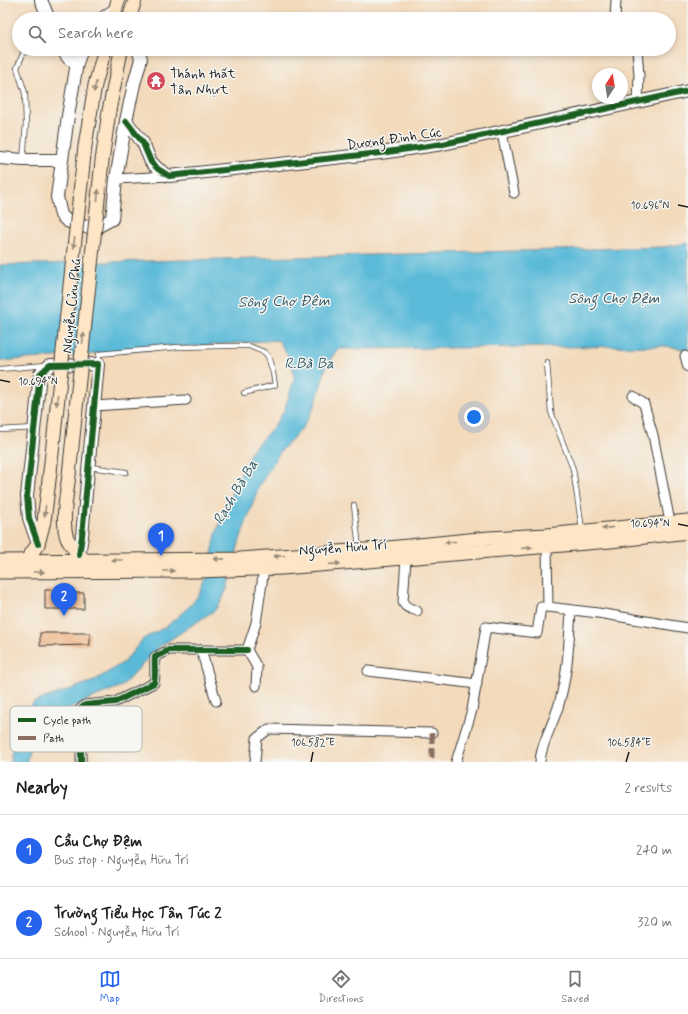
<!DOCTYPE html>
<meta charset="utf-8">
<style>
body{margin:0;font-family:Mynerve,sans-serif;background:#f2f2f2;color:#222}
.compass{position:absolute;left:592px;top:68px;width:36px;height:36px;border-radius:50%;background:#fff;box-shadow:0 2px 6px #0003;rotate:12deg}
.you{position:absolute;left:474px;top:417px;width:14px;height:14px;margin:-10px;border:3px solid #fff;border-radius:50%;background:#1a73e8;box-shadow:0 0 0 6px #1a73e833}
.badge{display:grid;place-items:center;width:26px;height:26px;border-radius:50%;background:#2563eb;color:#fff;font-size:13px;font-weight:700}
.pin{position:absolute;translate:-50% -33px;filter:drop-shadow(0 1px 2px #0008)}
.pin::after{content:'';position:absolute;top:21px;width:14px;height:12px;background:inherit;clip-path:polygon(0 0,100% 0,50% 100%)}
.list{margin:0;padding:0;list-style:none}
h2{display:flex;justify-content:space-between;align-items:center;height:52px;margin:0;padding:0 16px;font-size:17px}
h2 small{font-size:13px;font-weight:400;color:#767676}
.list li{display:grid;grid-template-columns:26px 1fr auto;gap:12px;align-items:center;box-sizing:border-box;height:72px;padding:0 16px;border-top:1px solid #e0e0e0}
.list b{display:block;font-size:15px;white-space:nowrap}
.list p{margin:0;font-size:13px;white-space:nowrap;color:#767676}
.list em{font-size:13px;font-style:normal;color:#767676}
.icon{flex:none;width:22px;height:22px;fill:none;stroke:currentColor;stroke-width:2;stroke-linecap:round;stroke-linejoin:round}
.map{position:relative;flex:none;width:688px;height:762px;overflow:hidden}
.search{position:absolute;background:#fff;box-shadow:0 2px 6px #0003;left:12px;right:12px;top:12px;height:44px;display:flex;align-items:center;gap:10px;box-sizing:border-box;padding:0 14px;border-radius:22px;color:#767676;font-size:15px}
.sheet{height:196px;background:#fff}
nav{display:flex;justify-content:space-around;align-items:center;box-sizing:border-box;height:56px;border-top:1px solid #e0e0e0;background:#fff;font-size:11px;color:#767676}
nav a{display:grid;justify-items:center;gap:2px}
nav .on{color:#2563eb}
.map>svg:first-child{display:block}
.water{fill:#5abad8;stroke:#3b6b7a}
.building{fill:#ecac76}
.lines{fill:none;stroke-linecap:round;stroke-linejoin:round}
.service-casing{stroke:#3c3834;stroke-width:6}
.minor-casing{stroke:#3c3834;stroke-width:11}
.tertiary-casing{stroke:#3c3834;stroke-width:14}
.secondary-casing{stroke:#3c3834;stroke-width:15}
.service{stroke:#fff;stroke-width:4.5}
.minor{stroke:#fff;stroke-width:9}
.tertiary{stroke:#fff;stroke-width:12}
.secondary{stroke:#fde5c5;stroke-width:13}
.secondary-bridge-casing{stroke:#3c3834;stroke-width:15;stroke-linecap:butt}
.secondary-bridge{stroke:#fde5c5;stroke-width:13}
.quiet{stroke:#8d6e63;stroke-width:5;stroke-dasharray:10 5;stroke-linecap:butt}
.cycleway-casing{stroke:#f6f6f2;stroke-width:8}
.cycleway{stroke:#1b5e20;stroke-width:6}
.oneway{fill:#988b79}
.ticks{fill:none;stroke:#1c1c1c;stroke-width:1.5}
.labels{text-anchor:middle;stroke-width:3;stroke-linejoin:round;paint-order:stroke}
.poi-label{font-size:14px;fill:#1c1c1c;stroke:#f6f6f2;text-anchor:start}
.street-label{font-size:14px;fill:#1c1c1c;stroke:#f6f6f2}
.water-label{font-size:15px;font-style:italic;fill:#355b67;stroke:#f6f6f2}
.key{fill:#f6f6f2;stroke:#b5b5b2;stroke-width:1}
.key-label{font-size:11px;fill:#1c1c1c}
.ticks-label{font-size:10px;text-anchor:middle;fill:#1c1c1c;stroke:#f6f6f2;stroke-width:3;stroke-linejoin:round;paint-order:stroke}
</style>
<div class="map">
<svg width="688" height="762" viewBox="0 0 688 762">
<rect width="100%" height="100%" fill="#f6f6f2"/>
<filter id="ink" filterUnits="userSpaceOnUse"><feTurbulence type="fractalNoise" baseFrequency=".025" numOctaves="2"/><feDisplacementMap in="SourceGraphic" scale="8" xChannelSelector="R" yChannelSelector="G"/><feConvolveMatrix kernelMatrix="1 2 1 2 8 2 1 2 1" color-interpolation-filters="sRGB"/></filter>
<filter id="wash" filterUnits="userSpaceOnUse"><feTurbulence type="fractalNoise" baseFrequency=".012" numOctaves="4" result="noise"/><feDisplacementMap in="SourceGraphic" scale="16" xChannelSelector="R" yChannelSelector="G"/><feGaussianBlur stdDeviation="0.9" result="paint"/><feColorMatrix in="noise" values="0 0 0 0 0 0 0 0 0 0 0 0 0 0 0 0 0 1.4 0 .05"/><feComposite in="paint" operator="in"/></filter>
<g filter="url(#wash)">
<rect width="100%" height="100%" fill="#f3dabb"/>
<polygon class="water" points="688,243 688,350 666,346 338,349 327,364 315,405 309,417 303,427 280,452 259,486 239,543 227,589 221,602 215,610 159,647 122,686 92,698 44,721 31,739 27,762 10,762 16,726 34,702 94,681 124,662 143,639 167,626 191,605 200,593 207,578 216,534 232,492 252,450 274,426 284,411 294,379 293,370 291,361 278,340 0,361 0,265 664,247"/>
<g id="blocks">
<g class="building">
<polygon points="45,590 59,590 59,593 84,593 84,609 45,609"/>
<polygon points="40,633 90,633 90,645 40,646"/>
</g>
</g>
</g>
<g filter="url(#ink)">
<use href="#blocks" fill-opacity="0" stroke="#3c3834" stroke-width="1"/>
<g class="lines">
<g class="service-casing">
<g id="service">
<polyline points="23,160 26,124 25,93 17,68 25,49"/>
<polyline points="98,362 99,354 178,347 222,346 249,346 264,352 268,356 273,373 275,385 244,393"/>
<polyline points="547,363 551,412 573,469 582,529"/>
<polyline points="0,369 46,365"/>
<polyline points="0,430 34,428"/>
<polyline points="90,467 126,472"/>
<polyline points="354,505 359,548"/>
</g>
</g>
<g class="minor-casing">
<g id="minor">
<polyline points="615,19 616,0"/>
<polyline points="637,49 639,76 638,102"/>
<polyline points="502,132 514,193"/>
<polyline points="116,179 169,176"/>
<polyline points="685,356 688,367"/>
<polyline points="633,396 644,404 653,435 670,522"/>
<polyline points="94,406 186,400"/>
<polyline points="547,546 548,607 598,613 688,628"/>
<path d="M406,558L403,602C405,608 412,609 417,611"/>
<polyline points="201,650 216,701"/>
<polyline points="368,671 477,684"/>
<polyline points="256,686 257,667 247,650 256,623 264,569"/>
<path d="M81,762V737L75,714L85,705L115,702L154,683C156,674 154,666 155,657L169,650H247"/>
<polyline points="255,762 257,738 269,729 432,733"/>
<polyline points="456,762 472,710 486,627 537,633 541,607 548,607"/>
<path d="M540,762C541,743 554,723 559,704C568,673 569,642 571,610"/>
</g>
</g>
<g class="tertiary-casing">
<g id="tertiary">
<polyline points="41,0 49,19"/>
<polyline points="102,19 116,9"/>
<polyline points="62,49 69,59 77,63"/>
<polyline points="82,49 77,63 68,116 57,197 61,215 67,221 72,223 90,228 97,227 112,219 116,179 126,121 134,84 141,59 138,49"/>
<polyline points="126,121 143,143 151,162 158,169 169,176 380,153 443,144 688,91"/>
<polyline points="0,158 23,160 61,160"/>
<polyline points="38,544 29,518 27,496 40,374 50,365 98,364 82,536 79,555"/>
</g>
</g>
<g class="secondary-casing">
<g id="secondary">
<polyline points="113,19 118,0"/>
<polyline points="129,19 135,0"/>
<path d="M69,475C67,492 61,522 67,538C71,546 79,555 85,560"/>
<polyline points="0,561 240,559 378,549 489,538 547,535 688,521"/>
<polyline points="26,561 38,544 44,521 50,472"/>
<polyline points="0,572 198,571 282,568 611,541 688,532"/>
</g>
</g>
<use href="#service" class="service"/>
<use href="#minor" class="minor"/>
<use href="#tertiary" class="tertiary"/>
<use href="#secondary" class="secondary"/>
<g class="secondary-bridge-casing">
<g id="secondary-bridge">
<polyline points="50,472 85,146 95,85 105,49"/>
<polyline points="69,475 102,161 109,111 121,51"/>
</g>
</g>
<use href="#secondary-bridge" class="secondary-bridge"/>
<polyline class="quiet" points="432,733 432,762"/>
<g class="cycleway-casing">
<g id="cycleway">
<polyline points="126,121 143,143 151,162 158,169 169,176 380,153 443,144 688,91"/>
<polyline points="38,544 29,518 27,496 40,374 50,365 98,364 82,536 79,555"/>
<path d="M81,762V737L75,714L85,705L115,702L154,683C156,674 154,666 155,657L169,650H247"/>
</g>
</g>
<use href="#cycleway" class="cycleway"/>
</g>
<defs><path id="oneway-solid" d="M-6-.8H1V-3.2L6.5 0L1 3.2V.8H-6Z"/></defs>
<g class="oneway">
<use href="#oneway-solid" transform="translate(95 87) rotate(102)"/>
<use href="#oneway-solid" transform="translate(98 195) rotate(-84)"/>
<use href="#oneway-solid" transform="translate(74 243) rotate(96)"/>
<use href="#oneway-solid" transform="translate(83 338) rotate(-84)"/>
<use href="#oneway-solid" transform="translate(57 400) rotate(96)"/>
<use href="#oneway-solid" transform="translate(45 511) rotate(96)"/>
<use href="#oneway-solid" transform="translate(607 528) rotate(174)"/>
<use href="#oneway-solid" transform="translate(450 542) rotate(174)"/>
<use href="#oneway-solid" transform="translate(527 548) rotate(-5)"/>
<use href="#oneway-solid" transform="translate(279 556) rotate(175)"/>
<use href="#oneway-solid" transform="translate(219 559) rotate(179)"/>
<use href="#oneway-solid" transform="translate(117 560) rotate(180)"/>
<use href="#oneway-solid" transform="translate(335 564) rotate(-4)"/>
<use href="#oneway-solid" transform="translate(169 571)"/>
<use href="#oneway-solid" transform="translate(39 572)"/>
</g>
</g>
<path class="ticks" d="M678,205L688,207M0,380L10,382M678,524L688,526M311,762L313,752M626,762L629,752"/>
<defs>
<g id="temple-disc" transform="scale(1)"><circle r="9.5" fill="#d1495b" stroke="#f6f6f2"/><path d="M0-6L5-2H3V0L6.5 2.5H4V6H1.5V3h-3V6H-4V2.5H-6.5L-3 0V-2H-5Z" fill="#fff"/></g>
</defs>
<g fill-rule="evenodd">
<use href="#temple-disc" x="156" y="81"/>
</g>
<g class="labels">
<g class="poi-label">
<text x="170" y="78">Thánh thất<tspan x="170" dy="16">Tân Nhựt</tspan></text>
</g>
<g class="street-label">
<text transform="translate(394 138) rotate(-8)" y="5">Dương Đình Cúc</text>
<text transform="translate(71 306) rotate(-84)" y="5">Nguyễn Cửu Phú</text>
<text transform="translate(343 547) rotate(-4)" y="5">Nguyễn Hữu Trí</text>
</g>
<g class="water-label">
<text x="614" y="303">Sông Chợ Đệm</text>
<text transform="translate(284 301) rotate(-1)" y="5">Sông Chợ Đệm</text>
<text x="309" y="368">R.Bà Ba</text>
<text transform="translate(235 492) rotate(-59)" y="5">Rạch Bà Ba</text>
</g>
</g>
<rect x="10" y="706" width="132" height="46" rx="6" class="key"/>
<rect x="18" y="718" width="18" height="4" fill="#1b5e20"/>
<rect x="18" y="736" width="18" height="4" fill="#8d6e63"/>
<g class="key-label">
<text x="43" y="724">Cycle path</text>
<text x="43" y="742">Path</text>
</g>
<g class="ticks-label">
<text x="650" y="209">10.696°N</text>
<text x="38" y="385">10.694°N</text>
<text x="650" y="527">10.694°N</text>
<text x="313" y="746">106.582°E</text>
<text x="629" y="746">106.584°E</text>
</g>
</svg>
<svg class="compass" viewBox="-18 -18 36 36"><path d="M0-13l5 13h-10z" fill="#e53935"/><path d="M0 13l5-13h-10z" fill="#767676"/></svg>
<div class="you"></div>
<div class="pin badge" style="left:161px;top:556px">1</div>
<div class="pin badge" style="left:64px;top:616px">2</div>
<div class="search"><svg class="icon" aria-label="search" viewBox="0 0 24 24"><circle cx="10" cy="10" r="6"/><path d="M15 15l6 6"/></svg>Search here</div>
</div>
<section class="sheet">
<h2>Nearby<small>2 results</small></h2>
<ul class="list">
<li><span class="badge">1</span><div><b>Cầu Chợ Đệm</b><p>Bus stop · Nguyễn Hữu Trí</p></div><em>240 m</em></li>
<li><span class="badge">2</span><div><b>Trường Tiểu Học Tân Túc 2</b><p>School · Nguyễn Hữu Trí</p></div><em>320 m</em></li>
</ul>
</section>
<nav>
<a class="on"><svg class="icon" aria-label="map" viewBox="0 0 24 24"><path d="M3 6l6-2 6 2 6-2v14l-6 2-6-2-6 2zM9 4v14M15 6v14"/></svg>Map</a>
<a><svg class="icon" aria-label="directions" viewBox="0 0 24 24"><path d="M12 3l9 9-9 9-9-9zM9 14v-3h6M13 9l2 2-2 2"/></svg>Directions</a>
<a><svg class="icon" aria-label="saved" viewBox="0 0 24 24"><path d="M7 4h10v16l-5-4-5 4z"/></svg>Saved</a>
</nav>
